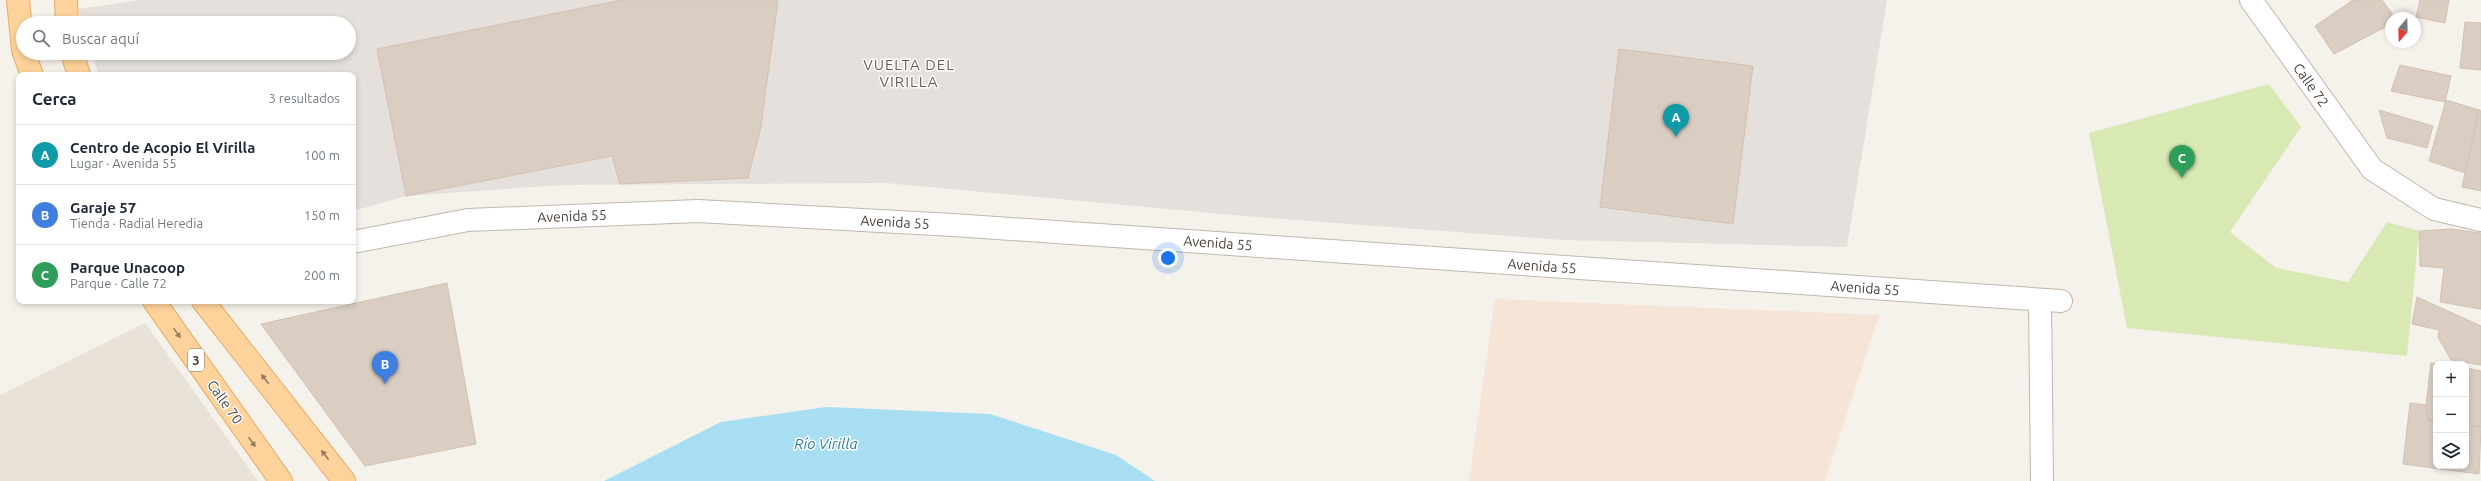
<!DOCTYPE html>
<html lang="es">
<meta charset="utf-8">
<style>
body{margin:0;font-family:Ubuntu,sans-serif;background:#f6f6f7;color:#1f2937}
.controls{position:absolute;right:12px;bottom:12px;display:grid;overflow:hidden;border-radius:8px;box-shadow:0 2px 6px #0003}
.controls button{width:36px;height:36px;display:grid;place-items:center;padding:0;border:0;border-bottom:1px solid #e0e1e3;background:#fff;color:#1f2937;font:20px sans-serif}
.compass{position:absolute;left:2385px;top:12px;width:36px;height:36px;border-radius:50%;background:#fff;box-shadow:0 2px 6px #0003;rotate:199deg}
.you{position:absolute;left:1168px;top:258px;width:14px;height:14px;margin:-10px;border:3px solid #fff;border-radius:50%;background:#1a73e8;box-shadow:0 0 0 6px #1a73e833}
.badge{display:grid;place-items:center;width:26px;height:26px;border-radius:50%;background:#fa1d1d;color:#fff;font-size:13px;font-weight:700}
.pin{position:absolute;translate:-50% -33px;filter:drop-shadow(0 1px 2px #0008)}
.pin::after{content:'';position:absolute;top:21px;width:14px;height:12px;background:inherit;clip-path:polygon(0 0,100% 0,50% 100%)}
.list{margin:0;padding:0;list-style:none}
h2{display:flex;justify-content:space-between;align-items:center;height:52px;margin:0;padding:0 16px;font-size:17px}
h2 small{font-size:13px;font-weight:400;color:#747a83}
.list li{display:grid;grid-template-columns:26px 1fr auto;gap:12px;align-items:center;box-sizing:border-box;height:60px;padding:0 16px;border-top:1px solid #e0e1e3}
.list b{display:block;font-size:15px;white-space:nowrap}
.list p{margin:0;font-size:13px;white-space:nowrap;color:#747a83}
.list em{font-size:13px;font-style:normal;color:#747a83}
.icon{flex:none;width:22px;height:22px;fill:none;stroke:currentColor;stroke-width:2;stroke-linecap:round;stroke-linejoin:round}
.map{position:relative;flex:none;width:2481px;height:481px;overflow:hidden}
.search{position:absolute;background:#fff;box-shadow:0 2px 6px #0003;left:16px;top:16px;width:340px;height:44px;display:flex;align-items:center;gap:10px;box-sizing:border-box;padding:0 14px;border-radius:22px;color:#747a83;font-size:15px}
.panel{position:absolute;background:#fff;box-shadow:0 2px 6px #0003;left:16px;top:72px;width:340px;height:232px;border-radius:8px}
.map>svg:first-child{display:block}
.residential{fill:#e9e2d9}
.commercial{fill:#f6e4d7}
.industrial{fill:#e5e0dc}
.green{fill:#d9e9b4}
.water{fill:#a8def1}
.building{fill:#dacec3;stroke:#d2c1b3}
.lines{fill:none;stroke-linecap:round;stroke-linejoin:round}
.minor-casing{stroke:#c1b7ad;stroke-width:24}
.major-casing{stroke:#e5ad69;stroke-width:24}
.minor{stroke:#fff;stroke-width:22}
.major{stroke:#fed39b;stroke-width:22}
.oneway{fill:#927b60}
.labels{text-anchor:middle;stroke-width:3;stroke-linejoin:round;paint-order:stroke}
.shield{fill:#fff;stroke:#807974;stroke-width:1}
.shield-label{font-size:13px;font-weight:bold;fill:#4a4038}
.street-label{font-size:14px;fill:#4a4038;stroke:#fff}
.neighbourhood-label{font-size:15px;letter-spacing:1px;fill:#6d5d4f;stroke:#fff}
.water-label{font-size:15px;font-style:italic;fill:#2b7f9e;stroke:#fff}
</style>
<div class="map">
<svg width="2481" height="481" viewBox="0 0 2481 481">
<rect width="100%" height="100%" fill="#f5f1eb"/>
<polygon class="residential" points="145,323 258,481 0,481 0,395"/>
<polygon class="commercial" points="1495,299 1879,315 1825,481 1469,481"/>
<polygon class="industrial" points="141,0 1887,0 1847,247 1564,240 1244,216 886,183 562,185 406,196 353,211 353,75 99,75 92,53 349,53 349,23 83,23 78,9"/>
<polygon class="green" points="2269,84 2301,127 2230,232 2276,268 2348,282 2387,222 2419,231 2407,356 2127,328 2089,133"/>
<polygon class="water" points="826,407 990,414 1116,455 1155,481 604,481 721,422"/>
<g class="building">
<polygon points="622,0 778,0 761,127 748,178 620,184 612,156 406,196 377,49"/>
<polygon points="2353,0 2382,0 2395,18 2391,18 2391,24 2334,54 2315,26"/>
<polygon points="2420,0 2449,0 2445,23 2416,17"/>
<polygon points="2465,22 2481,23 2481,70 2460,68"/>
<polygon points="1619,49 1753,66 1733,224 1600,207"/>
<polygon points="2400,65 2451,76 2445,102 2391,91"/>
<polygon points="2446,100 2479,110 2465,173 2429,161"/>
<polygon points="2379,110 2433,126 2427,148 2387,138"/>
<polygon points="2479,110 2481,111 2481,191 2462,187"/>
<polygon points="2451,229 2481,233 2481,309 2440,302 2444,268 2420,266 2419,231"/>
<polygon points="447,283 476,444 365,466 261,324"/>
<polygon points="2417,297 2481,326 2481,365 2451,360 2438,337 2439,330 2412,324"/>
<polygon points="2431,363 2437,364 2436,421 2428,420 2426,405"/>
<polygon points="2466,368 2481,371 2481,427 2466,425"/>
<polygon points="2410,403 2426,405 2428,420 2436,421 2436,466 2466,466 2466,425 2481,427 2479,474 2403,464"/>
</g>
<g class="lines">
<g class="minor-casing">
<g id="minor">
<polyline points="2251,0 2372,169 2434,209 2481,220"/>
<polyline points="353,242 468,220 698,211 953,225 2061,301"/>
<polyline points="2040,300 2042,481"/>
</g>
</g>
<g class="major-casing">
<g id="major">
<polyline points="18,0 23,50"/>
<polyline points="66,0 67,23"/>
<polyline points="24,53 32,75"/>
<polyline points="72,53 79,75"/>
<polyline points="154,301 281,481"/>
<polyline points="203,301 344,481"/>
</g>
</g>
<use href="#minor" class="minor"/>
<use href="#major" class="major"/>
</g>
<defs><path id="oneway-solid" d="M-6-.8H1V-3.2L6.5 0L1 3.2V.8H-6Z"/></defs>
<g class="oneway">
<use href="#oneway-solid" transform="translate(177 333) rotate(55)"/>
<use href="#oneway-solid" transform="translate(265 379) rotate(-128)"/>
<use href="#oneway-solid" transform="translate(252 442) rotate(55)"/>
<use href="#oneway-solid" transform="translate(325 455) rotate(-127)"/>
</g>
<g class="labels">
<rect class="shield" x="188" y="349" width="16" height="22" rx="3"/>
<g class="shield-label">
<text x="196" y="365">3</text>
</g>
<g class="street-label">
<text transform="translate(2311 85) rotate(55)" y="5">Calle 72</text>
<text transform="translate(572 216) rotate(-2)" y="5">Avenida 55</text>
<text transform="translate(895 222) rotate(3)" y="5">Avenida 55</text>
<text transform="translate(1218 243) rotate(4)" y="5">Avenida 55</text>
<text transform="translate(1542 266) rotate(4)" y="5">Avenida 55</text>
<text transform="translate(1865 288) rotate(4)" y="5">Avenida 55</text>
<text transform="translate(225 402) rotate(55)" y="5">Calle 70</text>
</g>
<g class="neighbourhood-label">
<text x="909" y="70">VUELTA DEL<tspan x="909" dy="17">VIRILLA</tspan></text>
</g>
<g class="water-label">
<text x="826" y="449">Río Virilla</text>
</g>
</g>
</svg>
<div class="controls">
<button>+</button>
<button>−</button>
<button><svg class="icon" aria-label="layers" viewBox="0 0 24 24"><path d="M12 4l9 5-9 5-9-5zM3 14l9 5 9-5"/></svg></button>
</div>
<svg class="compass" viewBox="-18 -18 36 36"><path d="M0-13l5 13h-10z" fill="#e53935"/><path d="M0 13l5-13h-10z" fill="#747a83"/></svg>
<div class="you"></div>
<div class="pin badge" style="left:1676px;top:137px;background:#0f9aa8">A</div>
<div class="pin badge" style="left:385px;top:384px;background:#3f7fe0">B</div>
<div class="pin badge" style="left:2182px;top:178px;background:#2e9e5b">C</div>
<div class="search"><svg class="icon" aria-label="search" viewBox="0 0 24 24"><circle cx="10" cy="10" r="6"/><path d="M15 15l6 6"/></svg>Buscar aquí</div>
<section class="panel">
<h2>Cerca<small>3 resultados</small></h2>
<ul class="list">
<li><span class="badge" style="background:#0f9aa8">A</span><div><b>Centro de Acopio El Virilla</b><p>Lugar · Avenida 55</p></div><em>100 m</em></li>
<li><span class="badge" style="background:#3f7fe0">B</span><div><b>Garaje 57</b><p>Tienda · Radial Heredia</p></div><em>150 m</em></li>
<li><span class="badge" style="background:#2e9e5b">C</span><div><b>Parque Unacoop</b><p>Parque · Calle 72</p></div><em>200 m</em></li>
</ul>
</section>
</div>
